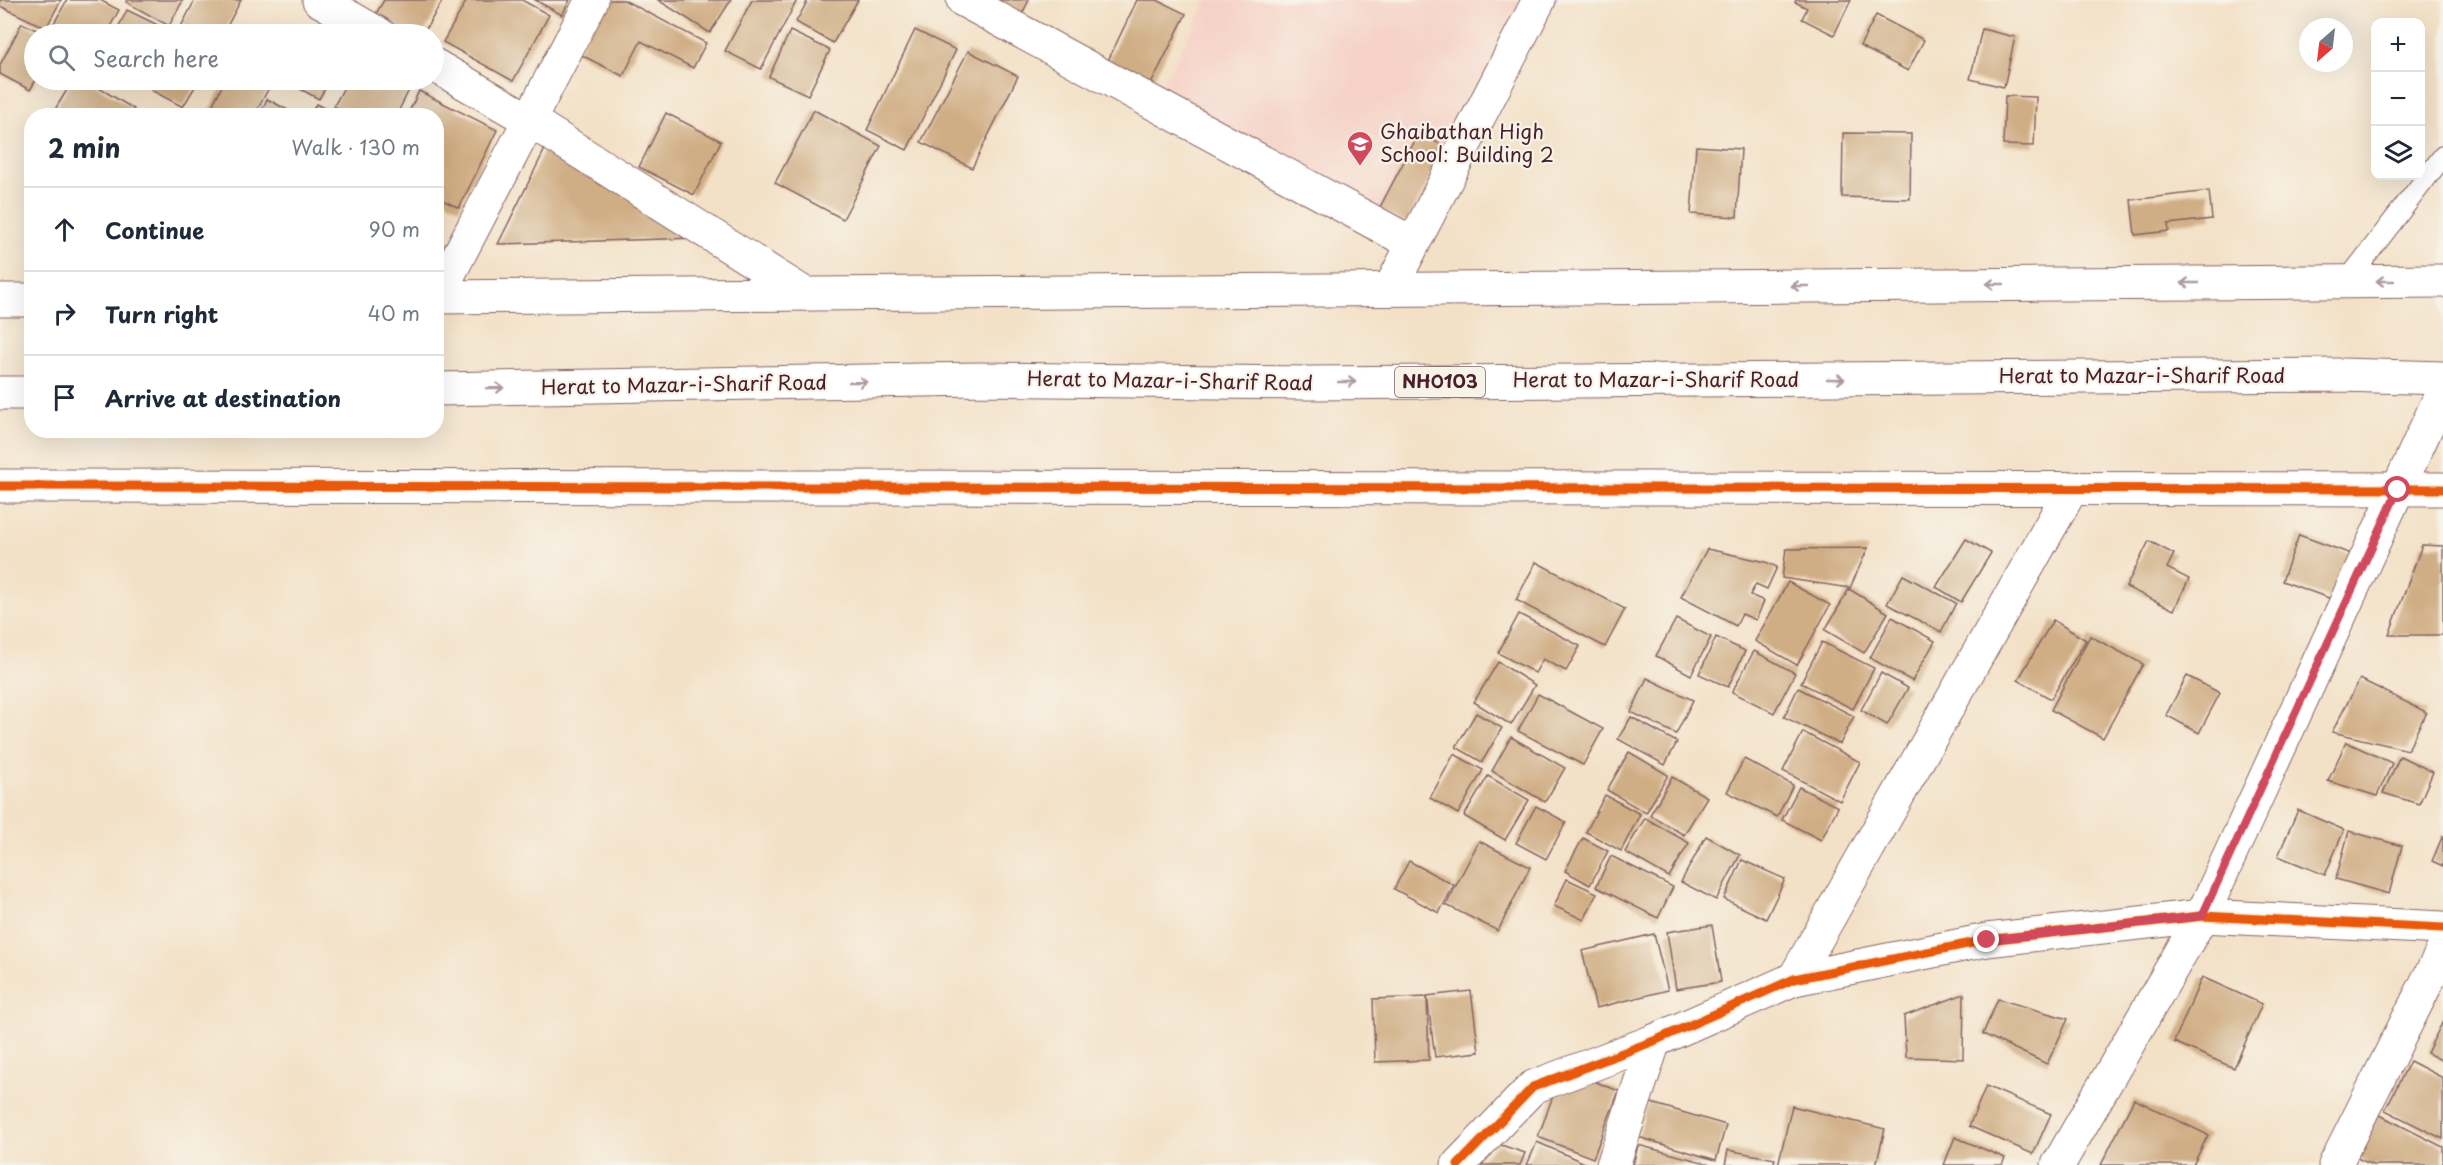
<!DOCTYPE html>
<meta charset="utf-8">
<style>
body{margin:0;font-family:"Playpen Sans",sans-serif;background:#f2f2f3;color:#1f2937}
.controls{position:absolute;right:18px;top:18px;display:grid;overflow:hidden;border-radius:12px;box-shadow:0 6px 24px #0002}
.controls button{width:54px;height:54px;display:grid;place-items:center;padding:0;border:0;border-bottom:2px solid #e0e1e3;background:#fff;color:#1f2937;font:30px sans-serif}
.compass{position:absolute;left:2299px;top:18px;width:54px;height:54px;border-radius:50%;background:#fff;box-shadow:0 6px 24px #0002;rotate:208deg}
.stop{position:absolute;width:18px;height:18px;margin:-14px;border:4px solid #d1495b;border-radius:50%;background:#fff}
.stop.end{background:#d1495b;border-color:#fff;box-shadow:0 2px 6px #0008}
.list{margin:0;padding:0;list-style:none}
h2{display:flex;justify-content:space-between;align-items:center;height:78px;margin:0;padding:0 24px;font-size:26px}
h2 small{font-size:20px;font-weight:400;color:#747a83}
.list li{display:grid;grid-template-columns:39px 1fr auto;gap:18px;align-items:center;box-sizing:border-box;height:84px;padding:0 24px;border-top:2px solid #e0e1e3}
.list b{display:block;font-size:22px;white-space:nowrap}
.list em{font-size:20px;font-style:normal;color:#747a83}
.icon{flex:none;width:33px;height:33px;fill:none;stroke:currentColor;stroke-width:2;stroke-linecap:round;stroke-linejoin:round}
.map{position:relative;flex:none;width:2443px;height:1165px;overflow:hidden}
.search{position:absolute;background:#fff;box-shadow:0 6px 24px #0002;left:24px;top:24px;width:420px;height:66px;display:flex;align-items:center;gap:15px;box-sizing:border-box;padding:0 21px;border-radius:33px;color:#747a83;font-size:22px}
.panel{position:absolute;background:#fff;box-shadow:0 6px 24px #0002;left:24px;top:108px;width:420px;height:330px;border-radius:24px}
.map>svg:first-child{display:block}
.built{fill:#f6d1c6}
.building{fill:#d0ae85}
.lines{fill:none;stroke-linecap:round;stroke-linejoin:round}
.service-casing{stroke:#856362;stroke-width:22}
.minor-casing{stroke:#856362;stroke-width:35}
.tertiary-casing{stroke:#856362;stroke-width:35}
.trunk-casing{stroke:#856362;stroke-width:35}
.service{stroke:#fff;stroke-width:20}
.minor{stroke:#fff;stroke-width:33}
.tertiary{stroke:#fff;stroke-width:33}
.trunk{stroke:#fff;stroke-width:33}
.cycleway-casing{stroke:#f7f3e8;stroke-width:13}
.cycleway{stroke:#e8590c;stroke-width:9}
.oneway{stroke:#ae9aa0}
.route{stroke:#d1495b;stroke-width:8}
.labels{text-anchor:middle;stroke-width:4.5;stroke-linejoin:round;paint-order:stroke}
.shield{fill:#f7f3e8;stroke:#7e5f64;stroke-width:1.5}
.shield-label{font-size:18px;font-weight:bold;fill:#4a1f2b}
.poi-label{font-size:20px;fill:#4a1f2b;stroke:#f7f3e8;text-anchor:start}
.street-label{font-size:20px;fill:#4a1f2b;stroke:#f7f3e8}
</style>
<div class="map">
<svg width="2443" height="1165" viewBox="0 0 2443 1165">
<rect width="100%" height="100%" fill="#f7f3e8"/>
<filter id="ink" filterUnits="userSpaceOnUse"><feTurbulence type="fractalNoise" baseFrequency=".0167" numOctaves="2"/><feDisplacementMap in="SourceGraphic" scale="12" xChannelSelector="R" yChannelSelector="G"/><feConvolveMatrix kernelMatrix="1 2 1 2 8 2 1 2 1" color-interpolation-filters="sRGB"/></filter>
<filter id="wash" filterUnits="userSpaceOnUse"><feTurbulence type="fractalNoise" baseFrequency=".008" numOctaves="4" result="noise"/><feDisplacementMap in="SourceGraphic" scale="24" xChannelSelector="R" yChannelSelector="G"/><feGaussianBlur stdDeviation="1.35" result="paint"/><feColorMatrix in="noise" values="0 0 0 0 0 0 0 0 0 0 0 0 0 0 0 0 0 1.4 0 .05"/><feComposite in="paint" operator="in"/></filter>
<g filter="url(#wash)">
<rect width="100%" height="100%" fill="#f3e1c7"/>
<polygon class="built" points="1208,0 1533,0 1404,235 1154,98"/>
<g id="blocks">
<g class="building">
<polygon points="0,0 61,0 46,28 0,6"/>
<polygon points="67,0 100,0 119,10 106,34 48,34"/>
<polygon points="127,0 183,0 169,26 126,2"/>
<polygon points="195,0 241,0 223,34 177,34"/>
<polygon points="384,0 443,0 423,34 405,34 374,17"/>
<polygon points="467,0 522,0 549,15 513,81 443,42"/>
<polygon points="535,0 570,0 562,15"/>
<polygon points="605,0 624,0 706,43 693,68 641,41 623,76 577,53"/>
<polygon points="658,0 731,0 710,33"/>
<polygon points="752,0 797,0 761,69 725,51"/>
<polygon points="808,0 858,0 833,43 796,22"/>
<polygon points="986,0 1029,0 1020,18"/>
<polygon points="1137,0 1157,0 1186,14 1150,86 1106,65"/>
<polygon points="1796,0 1851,0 1834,35 1802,19 1807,8 1795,2"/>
<polygon points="127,10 172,32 170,34 115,34"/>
<polygon points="1876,15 1924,40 1908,71 1860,46"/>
<polygon points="22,23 44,34 34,34 36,80 30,90 0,74 0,65"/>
<polygon points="1982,29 2015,37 2004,87 1970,79"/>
<polygon points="915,30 956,50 907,150 867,130"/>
<polygon points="790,31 830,50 808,95 769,77"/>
<polygon points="968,51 1018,76 972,168 921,142"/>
<polygon points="73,80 86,80 134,109 130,116 51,116"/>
<polygon points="157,80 199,80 183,107 151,90"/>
<polygon points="225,80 273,80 254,116 221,116 210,110"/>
<polygon points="283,80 330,80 319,99"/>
<polygon points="348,80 414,80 396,116 352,116 334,106"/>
<polygon points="419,91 497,130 459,208 436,197 436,116 407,116"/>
<polygon points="2005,96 2036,97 2034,146 2003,145"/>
<polygon points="267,99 299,116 259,116"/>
<polygon points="316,104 339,116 309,116"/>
<polygon points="814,110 881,146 843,219 775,183"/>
<polygon points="666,113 721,141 694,195 639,167"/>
<polygon points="1419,133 1446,147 1406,223 1379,209"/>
<polygon points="1843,133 1911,134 1910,199 1842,197"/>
<polygon points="1696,146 1741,149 1737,217 1691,214"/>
<polygon points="546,147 695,238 498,244"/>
<polygon points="2209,191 2212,219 2168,224 2169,231 2135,235 2131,200"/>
<polygon points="2299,535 2354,555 2337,601 2282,581"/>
<polygon points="1966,539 1991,553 1961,602 1936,587"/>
<polygon points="2149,541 2174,554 2167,568 2189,579 2174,610 2126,587"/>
<polygon points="2422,545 2443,546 2443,635 2389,635"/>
<polygon points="1868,548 1850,588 1782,578 1786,549"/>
<polygon points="1707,549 1766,562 1777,567 1767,589 1756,584 1750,595 1764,601 1756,620 1742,614 1736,626 1681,597"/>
<polygon points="1536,562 1625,609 1605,647 1516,600"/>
<polygon points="1903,575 1956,603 1941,632 1887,604"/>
<polygon points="1788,582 1830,605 1797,665 1755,641"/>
<polygon points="1849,589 1888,613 1864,653 1825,630"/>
<polygon points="1519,614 1580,646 1566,671 1543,659 1535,673 1498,653"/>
<polygon points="1892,617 1935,641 1912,681 1870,658"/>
<polygon points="1676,619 1711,637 1691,675 1656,656"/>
<polygon points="2053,620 2086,640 2051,699 2018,680"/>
<polygon points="2090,636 2143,664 2103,738 2051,710"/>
<polygon points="1716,637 1745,651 1728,687 1699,674"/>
<polygon points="1822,642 1874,668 1853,709 1801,683"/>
<polygon points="1754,651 1795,673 1774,713 1732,692"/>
<polygon points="1498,662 1535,685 1511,725 1474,702"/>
<polygon points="1881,673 1908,688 1887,725 1861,710"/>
<polygon points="2187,676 2220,693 2199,733 2166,715"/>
<polygon points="1647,678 1693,700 1676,734 1631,712"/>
<polygon points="2360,679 2426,712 2408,750 2332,732"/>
<polygon points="1798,688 1854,716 1840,744 1784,717"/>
<polygon points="1538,694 1603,729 1583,765 1518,731"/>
<polygon points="1476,713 1502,728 1482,762 1456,747"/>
<polygon points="1631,717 1677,742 1665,765 1618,739"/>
<polygon points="1803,732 1860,762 1840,801 1783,771"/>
<polygon points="1511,737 1565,768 1545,802 1492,771"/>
<polygon points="2346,742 2392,763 2377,796 2328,781"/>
<polygon points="1629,752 1668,775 1646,813 1607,790"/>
<polygon points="1454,754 1483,770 1458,814 1430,798"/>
<polygon points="2400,756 2433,772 2419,804 2383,793"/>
<polygon points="1744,759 1793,785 1777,817 1727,792"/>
<polygon points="1488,776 1529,800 1505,840 1464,816"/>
<polygon points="1672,777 1707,797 1684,835 1650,815"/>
<polygon points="1799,787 1838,807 1821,840 1782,820"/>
<polygon points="1605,795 1640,814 1621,851 1586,832"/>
<polygon points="1536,806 1566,822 1546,859 1516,843"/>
<polygon points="2298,810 2344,830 2325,875 2278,856"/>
<polygon points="1645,818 1689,843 1669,877 1625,852"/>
<polygon points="2349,831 2402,846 2389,894 2336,879"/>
<polygon points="2443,835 2443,866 2432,861"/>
<polygon points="1706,836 1740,855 1716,900 1681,882"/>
<polygon points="1583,838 1608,851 1590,885 1565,871"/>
<polygon points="1479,841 1530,867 1498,931 1446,905"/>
<polygon points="1611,856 1673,887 1658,918 1596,887"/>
<polygon points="1742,860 1785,879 1766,919 1724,899"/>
<polygon points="1409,861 1454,885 1439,913 1394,889"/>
<polygon points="1567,879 1597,893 1584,920 1554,906"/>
<polygon points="1712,925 1721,982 1676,989 1667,932"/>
<polygon points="1654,934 1668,990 1596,1008 1582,951"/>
<polygon points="2202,977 2262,1004 2234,1068 2174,1042"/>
<polygon points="1471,991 1479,1052 1435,1057 1427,996"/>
<polygon points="1964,994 1963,1059 1906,1057 1904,1016"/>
<polygon points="1427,997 1429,1060 1375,1062 1373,999"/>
<polygon points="1998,999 2068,1019 2047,1064 1983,1034"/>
<polygon points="2443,1021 2443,1061 2427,1053"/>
<polygon points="2410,1061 2443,1078 2443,1139 2385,1110"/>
<polygon points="1591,1080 1619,1091 1593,1158 1538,1137 1553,1096"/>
<polygon points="1986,1086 2051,1114 2033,1154 1969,1126"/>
<polygon points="2134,1099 2208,1135 2193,1165 2101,1165"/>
<polygon points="1648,1102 1726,1125 1716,1160 1638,1137"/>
<polygon points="1792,1106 1885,1129 1876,1165 1778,1165"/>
<polygon points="2376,1113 2443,1147 2443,1165 2372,1165 2355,1157"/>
<polygon points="1955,1137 2005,1158 2002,1165 1944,1165"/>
<polygon points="1537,1142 1589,1165 1527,1165"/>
<polygon points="1498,1144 1525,1153 1520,1165 1474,1165"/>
<polygon points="1638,1145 1710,1164 1710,1165 1633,1165"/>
<polygon points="1728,1150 1775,1159 1773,1165 1725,1165"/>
</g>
</g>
</g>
<g filter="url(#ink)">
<use href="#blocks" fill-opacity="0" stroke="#856362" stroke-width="1.5"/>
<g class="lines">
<g class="service-casing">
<polyline id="service" points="2347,281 2443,156"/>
</g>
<g class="minor-casing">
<g id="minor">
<polyline points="319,0 379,34"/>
<polyline points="963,0 1412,243"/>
<polyline points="434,65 529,120 805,294"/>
<polyline points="1390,289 1539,0"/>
<polyline points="437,297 592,0"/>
<polyline points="1794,979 2072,488"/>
<polyline points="1458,1165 1533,1087 1654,1041 1794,979 1987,940 2202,916 2443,928"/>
<polyline points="1613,1165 1654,1041"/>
<polyline points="2058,1165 2202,916 2443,391"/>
<polyline points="2335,1165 2443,950"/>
</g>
</g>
<g class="tertiary-casing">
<polyline id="tertiary" points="0,486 2443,489"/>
</g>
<g class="trunk-casing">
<g id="trunk">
<polyline points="436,297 2443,281"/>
<polyline points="0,300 32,300"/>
<polyline points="436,389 978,379 1308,383 2342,375 2443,378"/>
<polyline points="0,393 32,393"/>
</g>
</g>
<use href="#service" class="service"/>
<use href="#minor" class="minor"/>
<use href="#tertiary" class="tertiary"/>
<use href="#trunk" class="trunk"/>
<g class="cycleway-casing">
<g id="cycleway">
<polyline points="0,486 2443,489"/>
<polyline points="1458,1165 1533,1087 1654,1041 1794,979 1987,940 2202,916 2443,928"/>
</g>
</g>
<use href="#cycleway" class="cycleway"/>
</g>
<defs><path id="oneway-shaft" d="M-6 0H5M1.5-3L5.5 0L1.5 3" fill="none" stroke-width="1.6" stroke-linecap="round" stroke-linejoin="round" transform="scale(1.5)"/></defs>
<g class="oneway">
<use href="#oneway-shaft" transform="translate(2385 281) rotate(180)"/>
<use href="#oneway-shaft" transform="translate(2190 283) rotate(180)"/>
<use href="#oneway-shaft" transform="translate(1995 284) rotate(180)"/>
<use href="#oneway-shaft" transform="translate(1800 286) rotate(180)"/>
<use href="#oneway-shaft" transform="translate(1836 379)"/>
<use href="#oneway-shaft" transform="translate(858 382) rotate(-1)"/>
<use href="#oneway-shaft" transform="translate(1347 382)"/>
<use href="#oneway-shaft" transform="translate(495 388) rotate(-1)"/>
</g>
</g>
<g class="lines" filter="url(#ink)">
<polyline class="route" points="1987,940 2202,916 2398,490"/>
</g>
<defs>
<g id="school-pin" transform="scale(1.35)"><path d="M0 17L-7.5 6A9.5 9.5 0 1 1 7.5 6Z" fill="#d1495b" stroke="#f7f3e8"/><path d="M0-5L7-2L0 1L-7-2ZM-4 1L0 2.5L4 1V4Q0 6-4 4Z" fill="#fff"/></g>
</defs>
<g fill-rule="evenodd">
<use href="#school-pin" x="1360" y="144"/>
</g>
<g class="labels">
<rect class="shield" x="1395" y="367" width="90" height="30" rx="4.5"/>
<g class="shield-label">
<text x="1440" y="388">NH0103</text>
</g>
<g class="poi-label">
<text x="1380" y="139">Ghaibathan High<tspan x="1380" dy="23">School: Building 2</tspan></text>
</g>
<g class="street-label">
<text x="2142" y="383">Herat to Mazar-i-Sharif Road</text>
<text x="1656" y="387">Herat to Mazar-i-Sharif Road</text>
<text transform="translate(1170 381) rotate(1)" y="7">Herat to Mazar-i-Sharif Road</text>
<text transform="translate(684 385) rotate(-1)" y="7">Herat to Mazar-i-Sharif Road</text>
</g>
</g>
</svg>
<div class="controls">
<button>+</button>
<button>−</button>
<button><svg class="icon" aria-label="layers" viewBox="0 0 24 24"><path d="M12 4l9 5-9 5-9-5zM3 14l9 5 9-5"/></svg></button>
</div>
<svg class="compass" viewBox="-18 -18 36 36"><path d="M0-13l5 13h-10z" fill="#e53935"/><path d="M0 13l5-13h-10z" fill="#747a83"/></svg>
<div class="stop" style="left:2398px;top:490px"></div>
<div class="stop end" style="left:1987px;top:940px"></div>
<div class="search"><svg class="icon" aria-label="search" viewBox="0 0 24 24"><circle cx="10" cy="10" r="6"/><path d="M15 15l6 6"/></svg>Search here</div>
<section class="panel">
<h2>2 min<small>Walk · 130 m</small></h2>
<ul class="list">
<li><svg class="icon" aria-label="ahead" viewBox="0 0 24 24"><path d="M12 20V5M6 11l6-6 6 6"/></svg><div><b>Continue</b></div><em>90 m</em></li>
<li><svg class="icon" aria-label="right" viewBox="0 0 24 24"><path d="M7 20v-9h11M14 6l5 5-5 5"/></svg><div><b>Turn right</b></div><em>40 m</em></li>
<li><svg class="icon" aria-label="arrive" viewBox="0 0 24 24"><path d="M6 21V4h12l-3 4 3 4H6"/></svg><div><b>Arrive at destination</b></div></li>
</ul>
</section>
</div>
